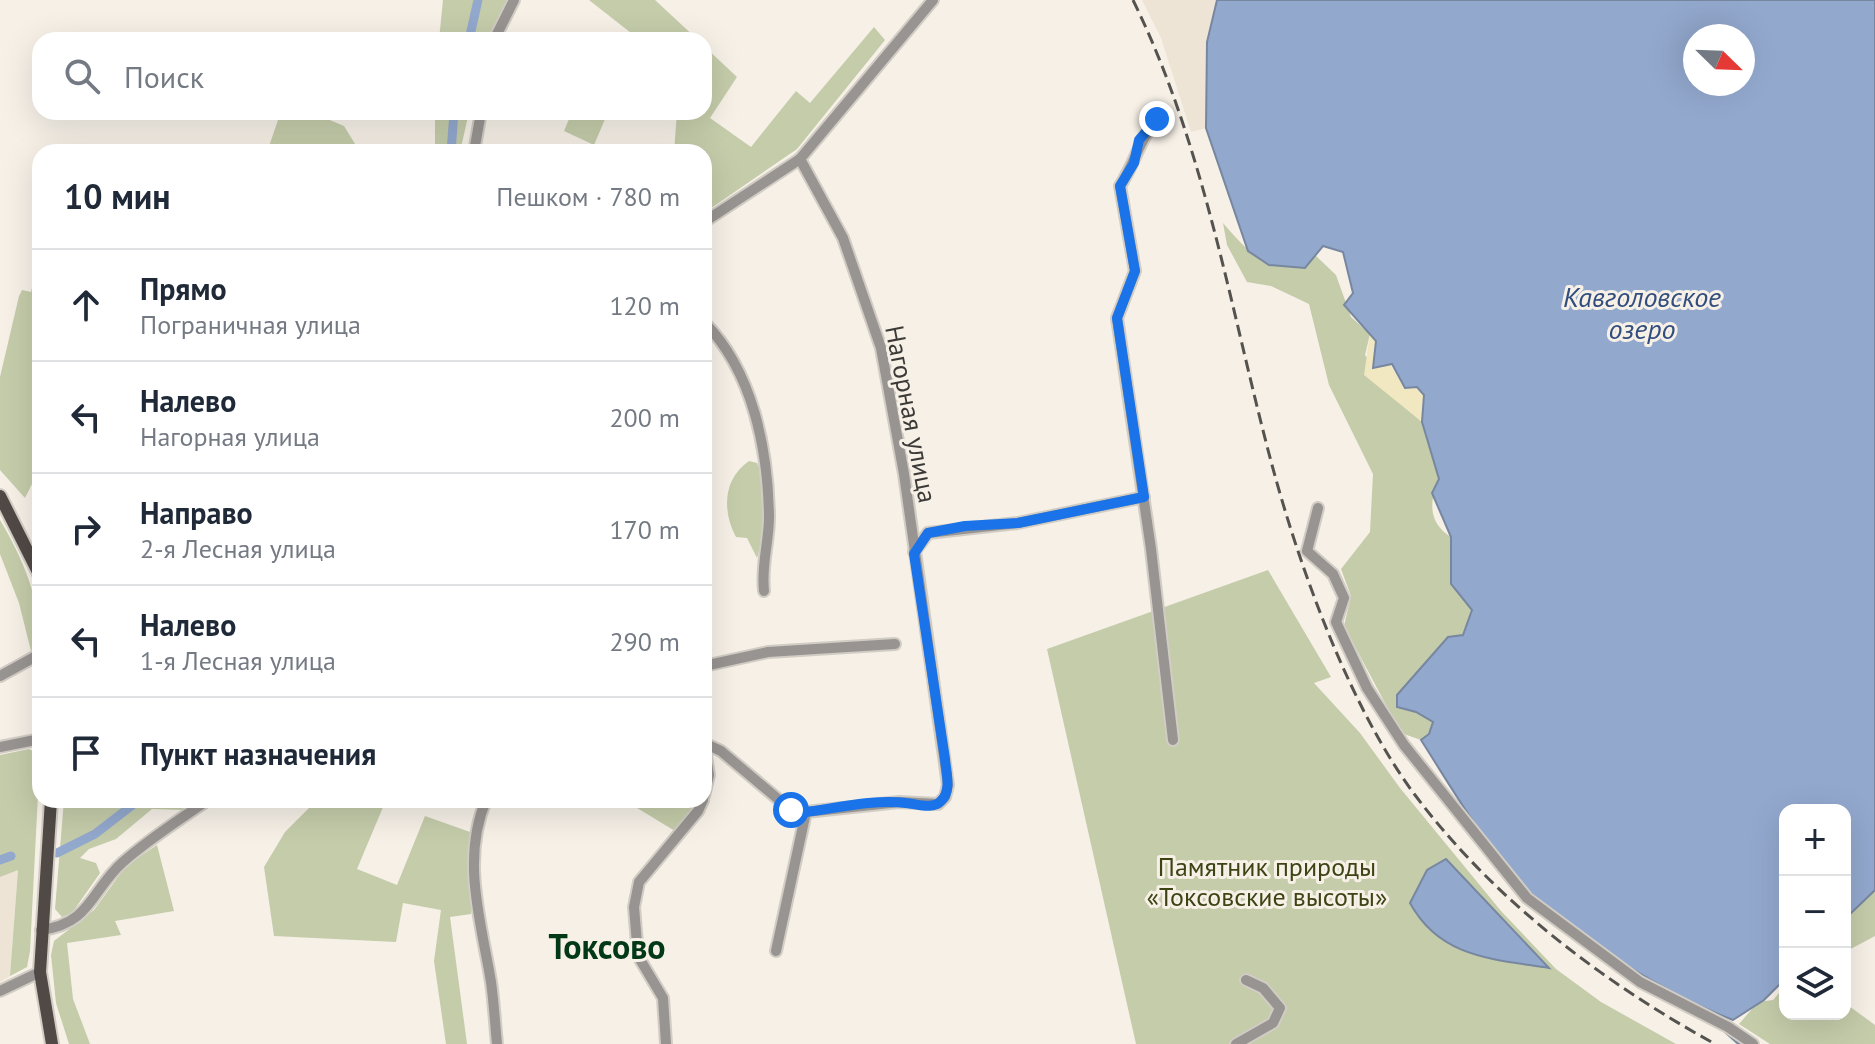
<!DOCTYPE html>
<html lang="ru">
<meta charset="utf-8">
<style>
body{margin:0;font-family:"PT Sans",sans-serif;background:#f2f2f3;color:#1f2937}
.controls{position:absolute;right:24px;bottom:24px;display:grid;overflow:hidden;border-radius:16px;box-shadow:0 8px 32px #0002}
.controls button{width:72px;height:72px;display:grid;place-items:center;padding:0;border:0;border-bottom:2px solid #e0e1e3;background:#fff;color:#1f2937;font:40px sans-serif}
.compass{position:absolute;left:1683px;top:24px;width:72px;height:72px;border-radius:50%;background:#fff;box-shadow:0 8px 32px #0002;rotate:113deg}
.stop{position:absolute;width:24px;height:24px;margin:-18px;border:6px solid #1a73e8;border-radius:50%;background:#fff}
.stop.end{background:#1a73e8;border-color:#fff;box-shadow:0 2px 8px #0008}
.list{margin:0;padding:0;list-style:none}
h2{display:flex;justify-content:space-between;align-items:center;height:104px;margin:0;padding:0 32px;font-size:34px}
h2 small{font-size:26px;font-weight:400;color:#747a83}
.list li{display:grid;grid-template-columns:52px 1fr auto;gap:24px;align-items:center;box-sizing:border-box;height:112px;padding:0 32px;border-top:2px solid #e0e1e3}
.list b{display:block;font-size:30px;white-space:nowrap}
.list p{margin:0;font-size:26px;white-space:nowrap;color:#747a83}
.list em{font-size:26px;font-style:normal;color:#747a83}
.icon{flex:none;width:44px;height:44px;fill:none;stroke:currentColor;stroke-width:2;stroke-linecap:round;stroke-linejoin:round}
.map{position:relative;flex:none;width:1875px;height:1044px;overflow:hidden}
.search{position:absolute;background:#fff;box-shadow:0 8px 32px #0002;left:32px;top:32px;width:680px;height:88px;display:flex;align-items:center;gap:20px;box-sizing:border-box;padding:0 28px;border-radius:24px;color:#747a83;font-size:30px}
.panel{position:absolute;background:#fff;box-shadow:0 8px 32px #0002;left:32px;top:144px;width:680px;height:664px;border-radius:24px}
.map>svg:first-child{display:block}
.built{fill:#eee4d5}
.green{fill:#c4ccaa}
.sand{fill:#f1e8c2}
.water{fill:#92a8cd;stroke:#7887a0;stroke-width:2;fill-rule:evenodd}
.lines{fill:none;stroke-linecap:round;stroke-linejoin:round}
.stream{stroke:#7887a0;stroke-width:3}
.canal{stroke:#92a8cd;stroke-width:9}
.minor-casing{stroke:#d1ccc4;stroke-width:14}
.major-casing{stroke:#d1ccc4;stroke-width:16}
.minor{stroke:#989491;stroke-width:10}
.major{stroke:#504945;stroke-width:12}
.rail{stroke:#55534f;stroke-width:3;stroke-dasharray:12 6;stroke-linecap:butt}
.route{stroke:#1a73e8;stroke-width:10}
.labels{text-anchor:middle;stroke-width:6;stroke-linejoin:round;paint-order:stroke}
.street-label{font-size:26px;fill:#3c3a37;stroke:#f6f0e7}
.park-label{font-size:26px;fill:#3c4413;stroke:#f6f0e7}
.water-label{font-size:28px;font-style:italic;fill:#324e7f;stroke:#f6f0e7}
.district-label{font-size:34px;font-weight:bold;fill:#013816;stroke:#f6f0e7}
</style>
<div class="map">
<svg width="1875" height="1044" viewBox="0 0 1875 1044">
<rect width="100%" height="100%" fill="#f6f0e7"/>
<g class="built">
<polygon points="1142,0 1217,0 1207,42 1206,128 1191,132 1161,38"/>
<polygon points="18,869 10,976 0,982 0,877"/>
</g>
<g class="green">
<polygon points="443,0 509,0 488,40 439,40"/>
<polygon points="589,0 655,0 698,40 640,40"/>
<polygon points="874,27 885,40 797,149 704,213 704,152 674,152 677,112 704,112 704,46 737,77 710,118 751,147 796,91 810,103"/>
<polygon points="435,112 469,112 460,152 435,152"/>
<polygon points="572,112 608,112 594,145 564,131"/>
<polygon points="313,113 344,126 360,152 267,152 278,120"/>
<path d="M1223,223C1253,257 1258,264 1304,267L1315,255L1336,275L1351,317L1370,334L1365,355L1402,404L1422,422L1439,479C1429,502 1428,523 1451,537V584L1472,610L1463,635L1397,695L1398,707L1416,712L1434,722L1429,734L1421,740L1401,733L1344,626L1351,596L1341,569L1370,532L1373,474L1329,385L1309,304L1271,286L1247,282L1227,245Z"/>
<polygon points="35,275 40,276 40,468 25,498 0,470 0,377 19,296 22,290 31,292"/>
<path d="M749,461L757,463C770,492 767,529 757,558L747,538L736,537C722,511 723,479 749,461Z"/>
<path d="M0,520C22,557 40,598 40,641L31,651L19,603L0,554Z"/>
<polygon points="1268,570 1331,677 1314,683 1360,733 1400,788 1501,911 1556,969 1601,1002 1676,1044 1136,1044 1047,649"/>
<polygon points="29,749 40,755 30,951 27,967 10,976 18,870 0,877 0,755"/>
<polygon points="64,800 197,800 184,810 152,809 116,839 89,849 80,858 96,863 100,873 72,913 62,917 55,909"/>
<polygon points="317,800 386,800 357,869 397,885 425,816 470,832 471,914 450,917 467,1044 446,1044 434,961 441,910 403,903 396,942 274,936 264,867 285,832"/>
<polygon points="624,800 699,800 695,809 675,831"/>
<polygon points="157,845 174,911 115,921 121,935 67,943 73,999 90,1044 69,1044 56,1003 51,955 54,941 94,910 126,866"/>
<polygon points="1875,870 1875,936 1845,952 1845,899"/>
<polygon points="1785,986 1785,1014 1845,1014 1845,1003 1875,1025 1875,1044 1770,1044 1739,1024 1758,1002 1773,1000"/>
</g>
<polygon class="sand" points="1370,334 1405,388 1417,387 1424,395 1422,422 1364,375"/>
<g class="water">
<path d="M1217,0H1875V890L1845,919V810H1785V979L1764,1000L1733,1020C1659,991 1547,922 1498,857C1470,820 1446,779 1421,740L1429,734L1433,722L1416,712L1397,707V695L1448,637L1463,635L1472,610L1451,584V537L1432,493L1439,479L1422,422L1424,395L1417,387L1405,388L1392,364L1373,368L1376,341L1344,305L1353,293L1343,252L1323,246L1305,268L1269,265L1248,251L1206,128L1207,42ZM1695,36H1743V84H1695Z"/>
<path d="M1446,859L1549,968C1493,959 1440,958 1410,903L1427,870Z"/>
</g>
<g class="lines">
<polyline class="stream" points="1721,1028 1739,1044"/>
<g class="canal">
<polyline points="469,40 478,0"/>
<polyline points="451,152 454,112"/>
<polyline points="57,853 95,834 139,800"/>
<polyline points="0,860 11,856"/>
</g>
<g class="minor-casing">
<g id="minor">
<polyline points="494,40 514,0"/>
<path d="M1157,119C1138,142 1136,161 1120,186L1135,271L1117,318L1151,549L1173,740"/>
<polyline points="474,152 481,112"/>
<polyline points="704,222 800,159 933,0"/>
<path d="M704,322C753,371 768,450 769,517C769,542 761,565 764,591"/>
<polyline points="1318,508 1307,551 1333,574 1344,598 1336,622 1367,688 1404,745 1527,898 1640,982 1728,1027 1753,1044"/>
<polyline points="914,552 928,533 1018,523 1144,497"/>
<polyline points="704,666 768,652 895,644"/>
<polyline points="0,676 40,654"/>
<polyline points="704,743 721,751 791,810 806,812"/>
<polyline points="704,744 709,775 704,796"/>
<polyline points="0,747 40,739"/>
<path d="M486,800C461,860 481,921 491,982C494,1003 495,1024 497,1044"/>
<path d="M41,930C91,924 91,890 123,862C149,839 179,820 208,800"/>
<polyline points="776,951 806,812 899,802 938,804 945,797 948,785 904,474 881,348 843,238 800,159"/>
<polyline points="0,991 40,972"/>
<polyline points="666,1044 663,998 638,956 634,907 639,882 698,811 703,800"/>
<polyline points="1236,1044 1273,1023 1280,1008 1263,988 1246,980"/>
</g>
</g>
<g class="major-casing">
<g id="major">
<polyline points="0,496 40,576"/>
<polyline points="51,800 40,972 52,1044"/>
</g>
</g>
<use href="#minor" class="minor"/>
<use href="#major" class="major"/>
<path class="rail" d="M1133,0C1205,147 1230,308 1272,465C1300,569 1350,708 1415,795C1494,900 1601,981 1715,1044"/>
</g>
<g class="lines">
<path class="route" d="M791,810L806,812C837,808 874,799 906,803C918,804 932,810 941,801C952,791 946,772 945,759L914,554L928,533L965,526L1018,523L1144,497L1117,318L1135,271L1120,186L1134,163L1139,140L1157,119"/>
</g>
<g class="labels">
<g class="street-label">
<text transform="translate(911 414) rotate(79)" y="9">Нагорная улица</text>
</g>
<g class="park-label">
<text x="1267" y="876">Памятник природы<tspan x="1267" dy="30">«Токсовские высоты»</tspan></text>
</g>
<g class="water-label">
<text x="1642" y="307">Кавголовское<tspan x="1642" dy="32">озеро</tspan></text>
</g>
<g class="district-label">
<text x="607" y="959">Токсово</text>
</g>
</g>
</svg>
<div class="controls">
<button>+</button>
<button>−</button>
<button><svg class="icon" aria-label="layers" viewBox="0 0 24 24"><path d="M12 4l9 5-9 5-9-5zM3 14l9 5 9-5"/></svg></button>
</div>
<svg class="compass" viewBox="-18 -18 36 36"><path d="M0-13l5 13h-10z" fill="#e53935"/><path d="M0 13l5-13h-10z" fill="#747a83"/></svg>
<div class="stop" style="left:791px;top:810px"></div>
<div class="stop end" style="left:1157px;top:119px"></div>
<div class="search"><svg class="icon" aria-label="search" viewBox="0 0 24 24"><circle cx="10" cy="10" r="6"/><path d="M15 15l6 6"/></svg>Поиск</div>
<section class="panel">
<h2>10 мин<small>Пешком · 780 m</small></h2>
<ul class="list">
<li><svg class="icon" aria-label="ahead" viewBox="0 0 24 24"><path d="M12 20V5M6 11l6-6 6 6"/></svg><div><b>Прямо</b><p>Пограничная улица</p></div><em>120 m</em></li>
<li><svg class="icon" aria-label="left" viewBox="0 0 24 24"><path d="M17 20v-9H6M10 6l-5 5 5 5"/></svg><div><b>Налево</b><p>Нагорная улица</p></div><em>200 m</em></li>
<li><svg class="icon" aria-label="right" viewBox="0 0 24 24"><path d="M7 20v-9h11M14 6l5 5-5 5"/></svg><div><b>Направо</b><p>2-я Лесная улица</p></div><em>170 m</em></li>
<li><svg class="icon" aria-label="left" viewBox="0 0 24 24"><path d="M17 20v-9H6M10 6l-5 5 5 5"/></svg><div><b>Налево</b><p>1-я Лесная улица</p></div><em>290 m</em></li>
<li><svg class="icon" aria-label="arrive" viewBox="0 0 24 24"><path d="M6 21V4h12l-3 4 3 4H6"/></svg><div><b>Пункт назначения</b></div></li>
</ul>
</section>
</div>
